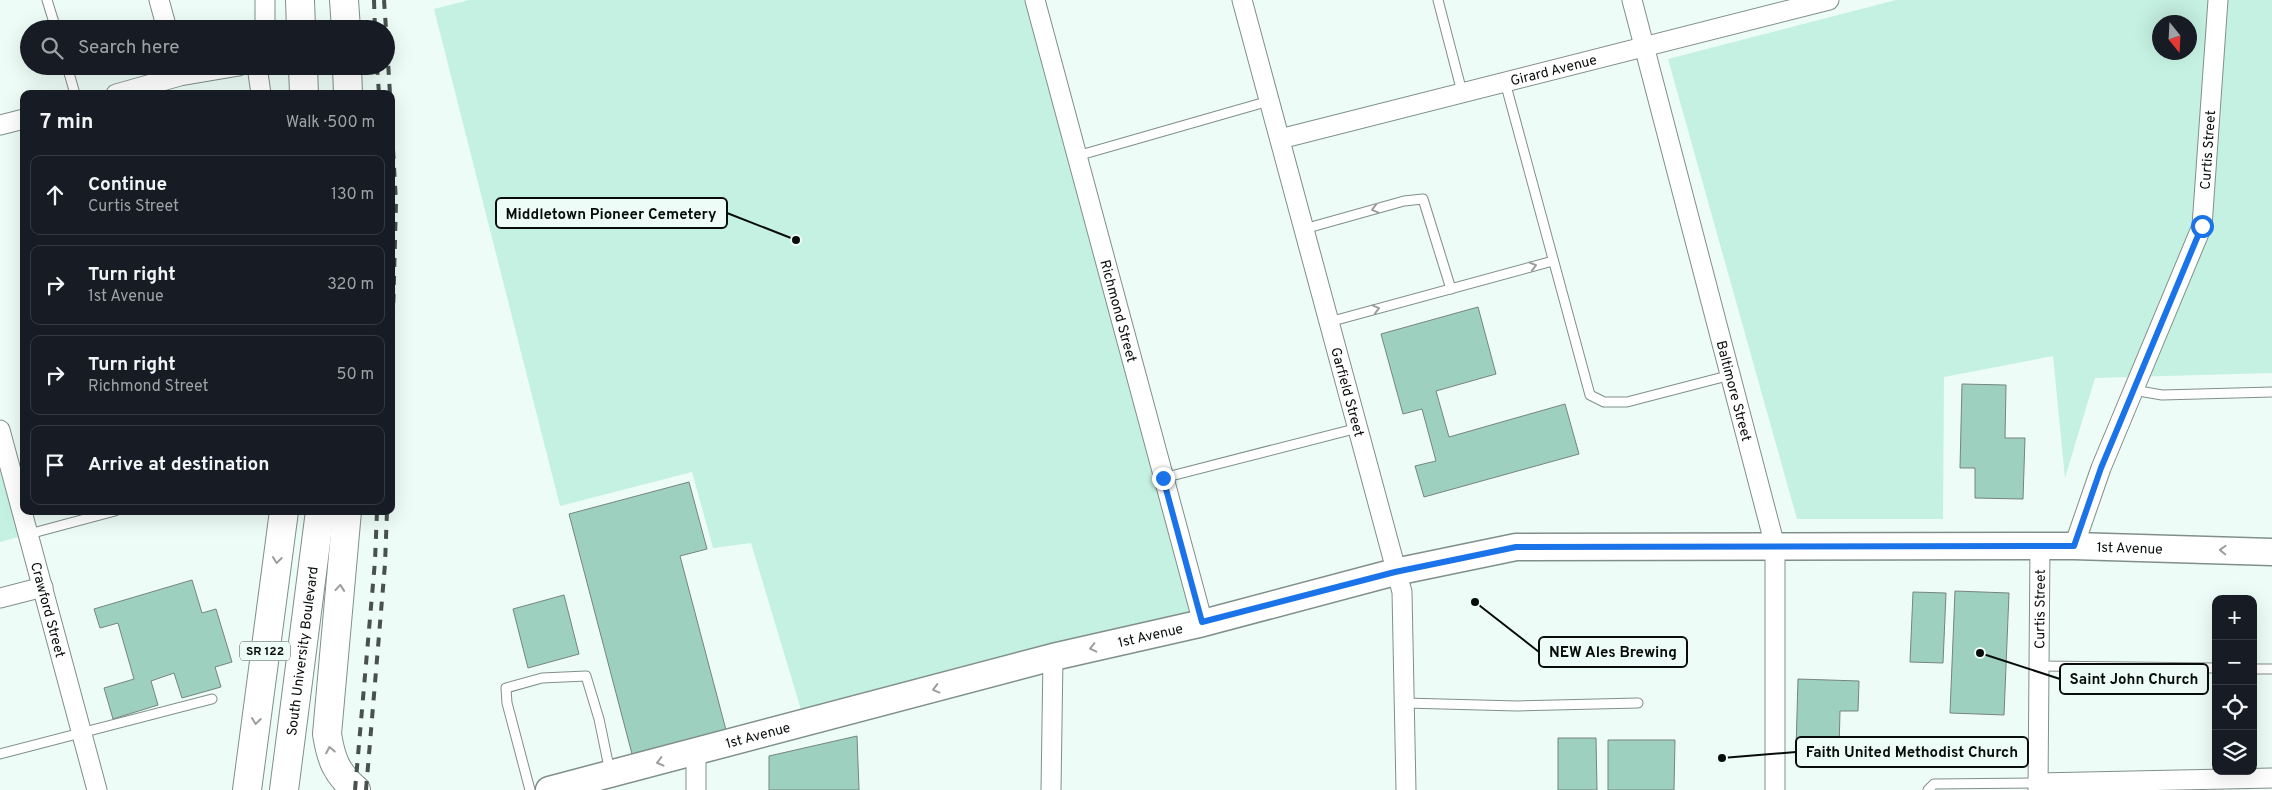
<!DOCTYPE html>
<meta charset="utf-8">
<style>
body{margin:0;font-family:Overpass,sans-serif;background:#20242c;color:#f1f3f6}
.controls{position:absolute;right:15px;bottom:15px;display:grid;overflow:hidden;border-radius:10px;box-shadow:0 5px 20px #0002}
.controls button{width:45px;height:45px;display:grid;place-items:center;padding:0;border:0;border-bottom:1px solid #363941;background:#171b24;color:#f1f3f6;font:25px sans-serif}
.compass{position:absolute;left:2152px;top:15px;width:45px;height:45px;border-radius:50%;background:#171b24;box-shadow:0 5px 20px #0002;rotate:162deg}
.stop{position:absolute;width:15px;height:15px;margin:-11px;border:4px solid #1a73e8;border-radius:50%;background:#fff}
.stop.end{background:#1a73e8;border-color:#fff;box-shadow:0 1px 5px #0008}
.list{margin:0;padding:0;list-style:none}
h2{display:flex;justify-content:space-between;align-items:center;height:65px;margin:0;padding:0 20px;font-size:21px}
h2 small{font-size:16px;font-weight:400;color:#9ea1a6}
.list li{display:grid;grid-template-columns:32px 1fr auto;gap:15px;align-items:center;box-sizing:border-box;height:80px;margin:0 10px 10px;padding:0 10px;border:1px solid #363941;border-radius:10px}
.list b{display:block;font-size:19px;white-space:nowrap}
.list p{margin:0;font-size:16px;white-space:nowrap;color:#9ea1a6}
.list em{font-size:16px;font-style:normal;color:#9ea1a6}
.icon{flex:none;width:28px;height:28px;fill:none;stroke:currentColor;stroke-width:2;stroke-linecap:round;stroke-linejoin:round}
.map{position:relative;flex:none;width:2272px;height:790px;overflow:hidden}
.search{position:absolute;background:#171b24;box-shadow:0 5px 20px #0002;left:20px;top:20px;width:375px;height:55px;display:flex;align-items:center;gap:12px;box-sizing:border-box;padding:0 18px;border-radius:28px;color:#9ea1a6;font-size:19px}
.panel{position:absolute;background:#171b24;box-shadow:0 5px 20px #0002;left:20px;top:90px;width:375px;height:425px;border-radius:10px}
.map>svg:first-child{display:block}
.green{fill:#c5f1e2;fill-rule:evenodd}
.building{fill:#9ed0bf;stroke:#76847f}
.lines{fill:none;stroke-linecap:round;stroke-linejoin:round}
.service-casing{stroke:#818f8a;stroke-width:11}
.minor-casing{stroke:#818f8a;stroke-width:21}
.secondary-casing{stroke:#818f8a;stroke-width:29}
.primary-casing{stroke:#818f8a;stroke-width:30}
.service{stroke:#fff;stroke-width:9}
.minor{stroke:#fff;stroke-width:19}
.secondary{stroke:#fff;stroke-width:26}
.primary{stroke:#fff;stroke-width:28}
.rail{stroke:#49514e;stroke-width:4;stroke-dasharray:9 9;stroke-linecap:butt}
.oneway{stroke:#9c9e9d}
.route{stroke:#1a73e8;stroke-width:6}
.labels{text-anchor:middle;stroke-width:4;stroke-linejoin:round;paint-order:stroke}
.shield{fill:#edfcf7;stroke:#4d5552;stroke-width:1}
.shield-label{font-size:12px;font-weight:bold;fill:#080d0b}
.street-label{font-size:14px;fill:#080d0b;stroke:#edfcf7}
.leader{fill:none;stroke:#080d0b;stroke-width:2}
.callout-dot{fill:#080d0b;stroke:#edfcf7;stroke-width:2}
.callout{fill:#edfcf7;stroke:#080d0b;stroke-width:2}
.callout-label{font-size:15px;text-anchor:middle;font-weight:bold;fill:#080d0b}
</style>
<div class="map">
<svg width="2272" height="790" viewBox="0 0 2272 790">
<rect width="100%" height="100%" fill="#edfcf7"/>
<g class="green">
<polygon points="469,0 1035,0 1203,623 805,723 751,543 713,548 692,472 560,506 434,9"/>
<path d="M1896,0H2272V373L2095,378L2065,478L2053,356L1944,377L1943,519H1797L1668,59ZM2160,22H2190V52H2160Z"/>
<polygon points="0,430 29,534 0,542"/>
</g>
<g class="building">
<polygon points="1478,307 1496,374 1436,391 1449,437 1565,404 1579,454 1424,497 1415,466 1436,461 1422,409 1403,414 1381,334"/>
<polygon points="1962,384 2006,385 2005,438 2025,438 2023,499 1975,498 1975,468 1960,468"/>
<polygon points="689,482 707,549 680,556 726,730 632,754 569,514"/>
<polygon points="192,580 202,613 216,609 232,662 215,667 221,687 182,698 174,673 151,681 158,705 113,719 104,688 134,679 118,623 100,628 94,609"/>
<polygon points="1955,591 2009,593 2004,715 1950,713"/>
<polygon points="1913,592 1946,593 1943,663 1910,662"/>
<polygon points="564,595 579,654 528,668 513,609"/>
<polygon points="1798,679 1859,681 1858,711 1840,711 1839,750 1796,749"/>
<polygon points="857,736 859,790 769,790 769,756"/>
<polygon points="1558,738 1596,738 1597,790 1558,790"/>
<polygon points="1608,740 1675,740 1674,790 1608,790"/>
</g>
<g class="lines">
<g class="service-casing">
<g id="service">
<polyline points="47,0 56,29"/>
<polyline points="1438,0 1462,92"/>
<polyline points="67,66 75,94"/>
<polyline points="1505,82 1590,395 1604,402 1627,402 1731,375"/>
<polyline points="1077,156 1269,101"/>
<polyline points="1304,229 1404,201 1423,199 1451,289"/>
<polyline points="1329,322 1553,261"/>
<polyline points="2133,390 2162,395 2272,392"/>
<polyline points="1163,478 1358,428"/>
<polyline points="29,534 115,511"/>
<polyline points="2041,666 2216,668"/>
<polyline points="2253,669 2272,669"/>
<polyline points="1405,703 1517,706 1638,703"/>
<polyline points="0,754 212,699"/>
<polyline points="530,790 507,703 506,688 542,678 586,676 599,719 610,772"/>
<polyline points="1928,790 1934,784 2038,783"/>
</g>
</g>
<g class="minor-casing">
<g id="minor">
<polyline points="159,0 167,29"/>
<polyline points="265,0 265,29"/>
<path id="s1" d="M1035,0L1203,623"/>
<path id="s2" d="M1242,0L1402,592L1406,790"/>
<path id="s3" d="M1632,0L1775,546V790"/>
<polyline points="257,66 261,94"/>
<polyline points="116,94 180,76 239,66"/>
<polyline points="0,125 24,119"/>
<path id="s4" d="M1280,139L1829,0"/>
<path id="s5" d="M0,430L97,790"/>
<path id="s6" d="M2074,546L2101,468L2202,226L2218,0"/>
<polyline points="0,598 43,587"/>
<polyline points="2038,783 2272,778"/>
<polyline points="696,790 696,752"/>
<polyline points="1051,790 1053,657"/>
<path id="s7" d="M2038,790L2040,546"/>
</g>
</g>
<g class="secondary-casing">
<g id="secondary">
<path id="s8" d="M549,790L1053,657L1203,623L1395,572L1516,547L2074,546L2272,552"/>
</g>
</g>
<g class="primary-casing">
<g id="primary">
<polyline points="300,0 301,29"/>
<polyline points="344,0 346,29"/>
<polyline points="303,66 304,94"/>
<polyline points="347,66 348,94"/>
<path d="M347,511L327,734C331,759 336,773 356,790"/>
<polyline points="247,790 284,511"/>
<path id="s9" d="M284,790L320,511"/>
</g>
</g>
<use href="#service" class="service"/>
<use href="#minor" class="minor"/>
<use href="#secondary" class="secondary"/>
<use href="#primary" class="primary"/>
<g class="rail">
<polyline points="374,0 375,29"/>
<polyline points="384,0 386,29"/>
<polyline points="386,30 390,94"/>
<polyline points="377,66 379,94"/>
<polyline points="391,114 396,202 391,390"/>
<polyline points="355,790 375,561 377,511"/>
<polyline points="366,790 385,564 387,511"/>
</g>
</g>
<defs><path id="oneway-chevron" d="M-2-3.5L2.5 0L-2 3.5" fill="none" stroke-width="1.6" stroke-linecap="round" stroke-linejoin="round" transform="scale(1.25)"/></defs>
<g class="oneway">
<use href="#oneway-chevron" transform="translate(1375 209) rotate(165)"/>
<use href="#oneway-chevron" transform="translate(1533 266) rotate(-16)"/>
<use href="#oneway-chevron" transform="translate(1376 309) rotate(-15)"/>
<use href="#oneway-chevron" transform="translate(2223 550) rotate(-178)"/>
<use href="#oneway-chevron" transform="translate(277 560) rotate(97)"/>
<use href="#oneway-chevron" transform="translate(340 588) rotate(-85)"/>
<use href="#oneway-chevron" transform="translate(1093 648) rotate(167)"/>
<use href="#oneway-chevron" transform="translate(936 689) rotate(165)"/>
<use href="#oneway-chevron" transform="translate(256 721) rotate(97)"/>
<use href="#oneway-chevron" transform="translate(330 750) rotate(-101)"/>
<use href="#oneway-chevron" transform="translate(660 762) rotate(166)"/>
</g>
<g class="lines">
<polyline class="route" points="1163,478 1202,622 1395,572 1516,547 2074,546 2101,468 2202,226"/>
</g>
<g class="labels">
<rect class="shield" x="240" y="641.5" width="50" height="19" rx="4"/>
<g class="shield-label">
<text x="265" y="655">SR 122</text>
</g>
<g class="street-label">
<text dy="5" stroke="none"><textPath href="#s4" startOffset="282">Girard Avenue</textPath></text>
<text dy="5" stroke="none"><textPath href="#s6" startOffset="421">Curtis Street</textPath></text>
<text dy="5" stroke="none"><textPath href="#s1" startOffset="322">Richmond Street</textPath></text>
<text dy="5" stroke="none"><textPath href="#s3" startOffset="404">Baltimore Street</textPath></text>
<text dy="5" stroke="none"><textPath href="#s2" startOffset="406">Garfield Street</textPath></text>
<text dy="5" stroke="none"><textPath href="#s8" startOffset="1611">1st Avenue</textPath></text>
<text dy="5" stroke="none"><textPath href="#s7" startOffset="181">Curtis Street</textPath></text>
<text dy="5" stroke="none"><textPath href="#s5" startOffset="186">Crawford Street</textPath></text>
<text dy="5" stroke="none"><textPath href="#s8" startOffset="621">1st Avenue</textPath></text>
<text dy="5" stroke="none"><textPath href="#s9" startOffset="140">South University Boulevard</textPath></text>
<text dy="5" stroke="none"><textPath href="#s8" startOffset="216">1st Avenue</textPath></text>
</g>
</g>
<path class="leader" d="M796 240L727 213M1475 602L1539 652M1980 653L2060 679M1722 758L1796 752"/>
<g class="callout-dot">
<circle cx="796" cy="240" r="5"/>
<circle cx="1475" cy="602" r="5"/>
<circle cx="1980" cy="653" r="5"/>
<circle cx="1722" cy="758" r="5"/>
</g>
<g class="callout">
<rect x="496" y="198" width="231" height="30" rx="5"/>
<rect x="1539" y="637" width="148" height="30" rx="5"/>
<rect x="2060" y="664" width="148" height="30" rx="5"/>
<rect x="1796" y="737" width="232" height="30" rx="5"/>
</g>
<g class="callout-label">
<text x="611" y="219">Middletown Pioneer Cemetery</text>
<text x="1613" y="657">NEW Ales Brewing</text>
<text x="2134" y="684">Saint John Church</text>
<text x="1912" y="757">Faith United Methodist Church</text>
</g>
</svg>
<div class="controls">
<button>+</button>
<button>−</button>
<button><svg class="icon" aria-label="locate" viewBox="0 0 24 24"><circle cx="12" cy="12" r="6"/><path d="M12 2v4M12 18v4M2 12h4M18 12h4"/></svg></button>
<button><svg class="icon" aria-label="layers" viewBox="0 0 24 24"><path d="M12 4l9 5-9 5-9-5zM3 14l9 5 9-5"/></svg></button>
</div>
<svg class="compass" viewBox="-18 -18 36 36"><path d="M0-13l5 13h-10z" fill="#e53935"/><path d="M0 13l5-13h-10z" fill="#9ea1a6"/></svg>
<div class="stop" style="left:2202px;top:226px"></div>
<div class="stop end" style="left:1163px;top:478px"></div>
<div class="search"><svg class="icon" aria-label="search" viewBox="0 0 24 24"><circle cx="10" cy="10" r="6"/><path d="M15 15l6 6"/></svg>Search here</div>
<section class="panel">
<h2>7 min<small>Walk · 500 m</small></h2>
<ul class="list">
<li><svg class="icon" aria-label="ahead" viewBox="0 0 24 24"><path d="M12 20V5M6 11l6-6 6 6"/></svg><div><b>Continue</b><p>Curtis Street</p></div><em>130 m</em></li>
<li><svg class="icon" aria-label="right" viewBox="0 0 24 24"><path d="M7 20v-9h11M14 6l5 5-5 5"/></svg><div><b>Turn right</b><p>1st Avenue</p></div><em>320 m</em></li>
<li><svg class="icon" aria-label="right" viewBox="0 0 24 24"><path d="M7 20v-9h11M14 6l5 5-5 5"/></svg><div><b>Turn right</b><p>Richmond Street</p></div><em>50 m</em></li>
<li><svg class="icon" aria-label="arrive" viewBox="0 0 24 24"><path d="M6 21V4h12l-3 4 3 4H6"/></svg><div><b>Arrive at destination</b></div></li>
</ul>
</section>
</div>
